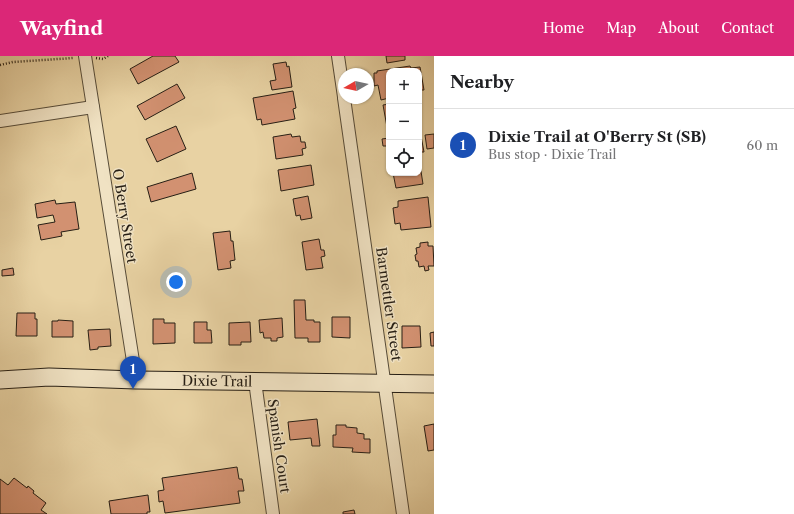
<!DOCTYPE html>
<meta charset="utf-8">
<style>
body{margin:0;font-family:"Libre Caslon Text",serif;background:#f6f6f6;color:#202124}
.controls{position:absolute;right:12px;top:12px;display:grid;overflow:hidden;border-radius:8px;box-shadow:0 1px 3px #0004}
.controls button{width:36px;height:36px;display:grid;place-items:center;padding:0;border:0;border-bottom:1px solid #e0e0e0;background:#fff;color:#202124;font:20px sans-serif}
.compass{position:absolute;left:338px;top:12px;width:36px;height:36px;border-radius:50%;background:#fff;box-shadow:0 1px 3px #0004;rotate:261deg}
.you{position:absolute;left:176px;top:226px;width:14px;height:14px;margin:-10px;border:3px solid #fff;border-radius:50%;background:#1a73e8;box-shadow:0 0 0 6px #1a73e833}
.badge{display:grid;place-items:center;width:26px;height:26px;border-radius:50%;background:#db2777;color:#fff;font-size:13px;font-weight:700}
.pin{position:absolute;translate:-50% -33px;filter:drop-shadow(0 1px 2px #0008)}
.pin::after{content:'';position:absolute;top:21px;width:14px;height:12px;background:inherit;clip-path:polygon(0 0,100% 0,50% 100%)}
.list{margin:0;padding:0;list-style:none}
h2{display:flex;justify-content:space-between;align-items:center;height:52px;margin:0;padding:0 16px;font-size:17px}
h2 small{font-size:13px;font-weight:400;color:#757577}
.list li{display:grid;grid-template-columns:26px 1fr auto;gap:12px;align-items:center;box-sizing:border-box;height:72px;padding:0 16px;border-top:1px solid #e0e0e0}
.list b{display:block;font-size:15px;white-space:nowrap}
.list p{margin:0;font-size:13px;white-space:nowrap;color:#757577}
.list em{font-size:13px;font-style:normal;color:#757577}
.icon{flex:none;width:22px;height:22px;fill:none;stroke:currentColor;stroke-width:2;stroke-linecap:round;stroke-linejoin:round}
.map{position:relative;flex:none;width:434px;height:458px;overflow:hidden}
header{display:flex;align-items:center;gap:24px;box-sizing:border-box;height:56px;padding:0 20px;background:#db2777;color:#fff}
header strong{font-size:19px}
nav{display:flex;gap:22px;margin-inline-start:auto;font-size:14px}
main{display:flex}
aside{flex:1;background:#fff}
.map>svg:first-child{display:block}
.building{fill:#d29171;stroke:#261e14}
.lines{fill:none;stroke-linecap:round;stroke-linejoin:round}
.minor-casing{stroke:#564b38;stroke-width:14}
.secondary-casing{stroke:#261e14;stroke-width:19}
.path{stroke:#261e14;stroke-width:2.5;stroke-dasharray:1 2;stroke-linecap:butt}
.minor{stroke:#f0e2c3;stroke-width:12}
.secondary{stroke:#f0e2c3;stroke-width:17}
.labels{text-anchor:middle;stroke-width:3;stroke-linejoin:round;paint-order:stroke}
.street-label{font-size:14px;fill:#261e14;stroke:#f0e2c3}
</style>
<header>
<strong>Wayfind</strong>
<nav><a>Home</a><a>Map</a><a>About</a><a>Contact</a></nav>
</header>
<main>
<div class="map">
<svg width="434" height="458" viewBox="0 0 434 458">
<rect width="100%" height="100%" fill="#e8d2a3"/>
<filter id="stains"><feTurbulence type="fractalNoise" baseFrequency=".005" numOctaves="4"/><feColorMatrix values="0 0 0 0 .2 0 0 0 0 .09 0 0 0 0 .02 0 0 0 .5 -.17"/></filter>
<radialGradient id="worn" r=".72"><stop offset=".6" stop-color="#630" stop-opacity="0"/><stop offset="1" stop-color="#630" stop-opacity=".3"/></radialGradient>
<g class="building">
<polygon points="153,0 175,0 179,6 138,28 130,13"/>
<polygon points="386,0 405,0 405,4 387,7"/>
<polygon points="286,6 287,11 289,10 292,31 272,34 270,25 276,24 273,8"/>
<polygon points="410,10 411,12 420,11 424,34 419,34 419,15 389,15 389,42 381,44 378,29 374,30 374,17 377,17 377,15"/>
<polygon points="177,28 185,42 145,64 137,50"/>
<polygon points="293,35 296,52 293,53 295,63 262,69 261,63 257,64 253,42"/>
<polygon points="389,48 389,70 387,71 383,49"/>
<polygon points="176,70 186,93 157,106 146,83"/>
<polygon points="291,78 292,81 300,80 301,86 305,86 306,92 302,93 303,99 276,103 273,81"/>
<polygon points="434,78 434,92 427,93 425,79"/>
<polygon points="421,80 424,96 419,96 419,81"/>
<polygon points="389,82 389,106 387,90 383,90 382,83"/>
<polygon points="311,109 314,129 281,135 278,114"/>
<polygon points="419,109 420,109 423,128 396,132 393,117 419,117"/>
<polygon points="192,117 196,133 151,146 147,131"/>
<polygon points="308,140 312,162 301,164 300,159 296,160 293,143"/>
<polygon points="428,141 431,171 401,174 400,167 395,168 393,152 398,151 398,145"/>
<polygon points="55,144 56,148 75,146 79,173 61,176 62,180 41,184 38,169 55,166 53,159 37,162 35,148"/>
<polygon points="230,175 231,185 233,185 235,204 230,205 231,212 218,214 213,177"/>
<polygon points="319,183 321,194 324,194 325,200 321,201 323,212 306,214 302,186"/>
<polygon points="428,186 428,190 433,190 434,210 428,210 429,214 425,215 424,210 419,211 418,205 416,205 415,199 417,198 416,192 420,191 420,187"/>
<polygon points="13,212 14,219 2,220 2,214"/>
<polygon points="294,244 305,244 306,264 314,264 314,266 320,266 320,286 308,286 308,282 295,282"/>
<polygon points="17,257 35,257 35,263 37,263 37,280 16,280"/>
<polygon points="332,261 350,261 350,282 332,281"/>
<polygon points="282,262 283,281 277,282 277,285 271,285 271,282 264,282 263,276 260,277 259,264"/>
<polygon points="153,263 164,263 164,267 175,267 175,287 153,288"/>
<polygon points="58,264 73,265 73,281 52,281 52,265 58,265"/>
<polygon points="194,266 207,266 207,274 211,274 212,287 194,287"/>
<polygon points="250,266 251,286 241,286 241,289 229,289 229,267"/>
<polygon points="402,270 420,270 421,291 402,292"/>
<polygon points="110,273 111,290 98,291 98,293 90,294 88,274"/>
<polygon points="434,276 434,290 431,290 430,277"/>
<polygon points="317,363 320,390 312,390 311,382 290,384 288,366"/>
<polygon points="434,368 434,394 428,395 424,370"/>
<polygon points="336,369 346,369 346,371 357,372 357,377 364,378 364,383 370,383 370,397 352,396 353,392 333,391 333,379 336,379"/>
<polygon points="237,411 239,423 242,423 244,435 238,435 240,447 165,457 163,445 159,446 158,435 164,434 162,422"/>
<polygon points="14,422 27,432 28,430 34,435 33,437 46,447 41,454 47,458 0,458 0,423 8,429"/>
<polygon points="148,439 150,456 147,456 147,458 111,458 109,445"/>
<polygon points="354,454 355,458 343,458 343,456"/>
</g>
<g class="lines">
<g class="minor-casing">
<g id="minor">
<polyline points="85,0 136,324"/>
<polyline points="338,0 344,41"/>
<polyline points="344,42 403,458"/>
<polyline points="0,65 93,51"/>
<polyline points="255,325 273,458"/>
</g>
</g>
<g class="secondary-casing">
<polyline id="secondary" points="0,324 49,321 136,324 434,328"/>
</g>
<g class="path">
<polyline points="96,2 103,3 108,0"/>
<polyline points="0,9 13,6 73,2"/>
</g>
<use href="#minor" class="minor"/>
<use href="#secondary" class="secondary"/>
</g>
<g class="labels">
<g class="street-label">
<text transform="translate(125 160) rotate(81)" y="5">O Berry Street</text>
<text transform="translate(389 248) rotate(82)" y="5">Barmettler Street</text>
<text transform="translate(217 325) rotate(1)" y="5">Dixie Trail</text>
<text transform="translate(279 390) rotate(82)" y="5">Spanish Court</text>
</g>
</g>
<rect width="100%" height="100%" filter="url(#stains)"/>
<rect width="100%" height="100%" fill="url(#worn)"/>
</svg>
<div class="controls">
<button>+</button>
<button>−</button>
<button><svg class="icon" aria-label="locate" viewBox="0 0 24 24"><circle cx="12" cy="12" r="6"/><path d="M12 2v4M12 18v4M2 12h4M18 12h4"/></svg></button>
</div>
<svg class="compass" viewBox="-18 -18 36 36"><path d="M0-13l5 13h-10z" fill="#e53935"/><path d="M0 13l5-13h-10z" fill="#757577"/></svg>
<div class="you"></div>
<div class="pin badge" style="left:133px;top:333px;background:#1a4fb4">1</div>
</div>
<aside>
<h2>Nearby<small></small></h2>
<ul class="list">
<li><span class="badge" style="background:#1a4fb4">1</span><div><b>Dixie Trail at O'Berry St (SB)</b><p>Bus stop · Dixie Trail</p></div><em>60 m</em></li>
</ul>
</aside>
</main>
